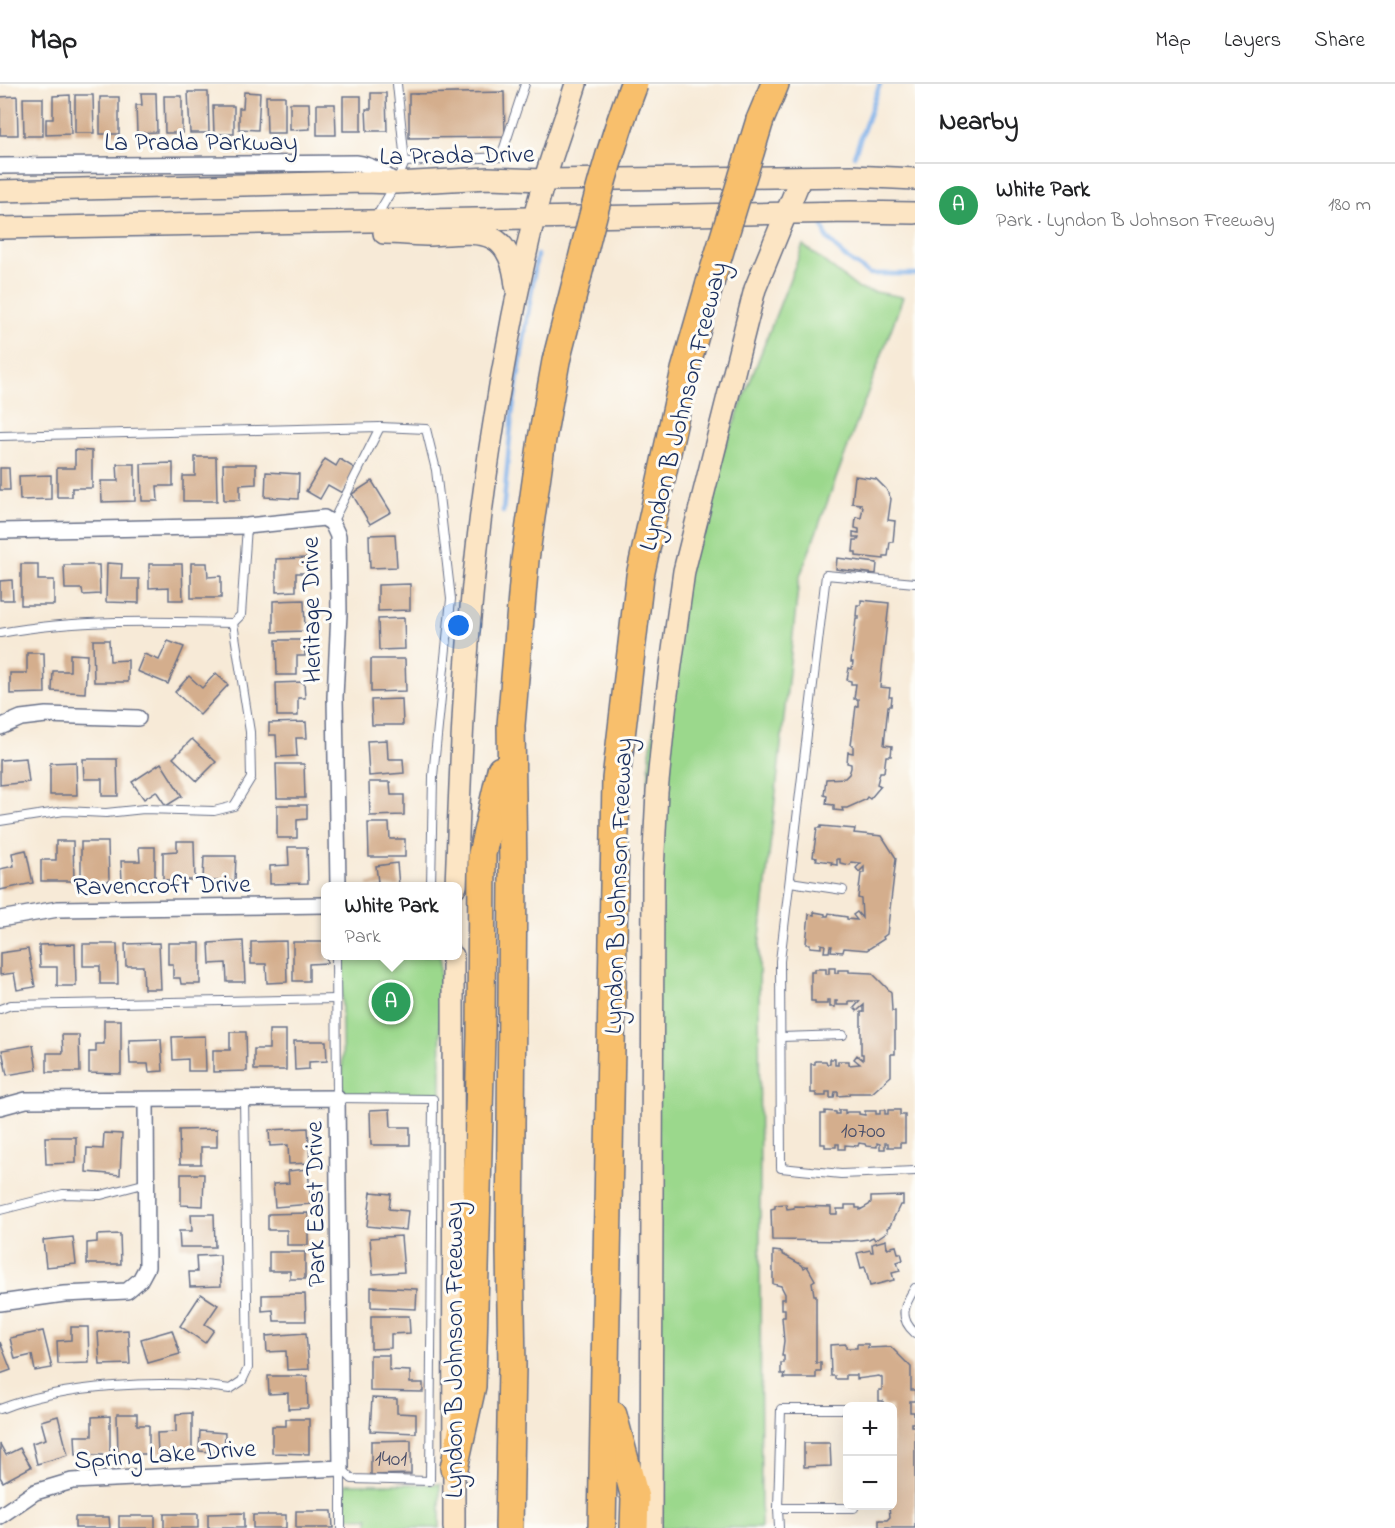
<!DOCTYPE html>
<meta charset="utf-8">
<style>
body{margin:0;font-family:"Indie Flower",sans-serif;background:#f2f2f2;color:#202124}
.controls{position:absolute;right:18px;bottom:18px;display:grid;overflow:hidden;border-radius:9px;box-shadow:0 6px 24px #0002}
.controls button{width:54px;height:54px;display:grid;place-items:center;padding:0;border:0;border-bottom:2px solid #e0e0e0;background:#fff;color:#202124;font:30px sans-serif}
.you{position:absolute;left:459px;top:542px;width:21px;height:21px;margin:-15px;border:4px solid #fff;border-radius:50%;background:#1a73e8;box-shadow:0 0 0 9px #1a73e833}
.badge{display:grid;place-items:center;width:39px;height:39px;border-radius:50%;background:#0b8043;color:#fff;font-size:20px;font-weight:700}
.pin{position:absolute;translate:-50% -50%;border:3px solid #fff;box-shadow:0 2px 6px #0006}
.popup{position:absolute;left:321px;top:798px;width:141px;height:78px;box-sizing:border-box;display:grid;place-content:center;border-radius:9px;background:#fff;filter:drop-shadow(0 2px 4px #0005);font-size:20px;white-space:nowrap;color:#757577}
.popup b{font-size:22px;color:#202124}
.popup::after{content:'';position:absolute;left:50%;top:100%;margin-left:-12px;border:12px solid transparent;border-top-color:#fff}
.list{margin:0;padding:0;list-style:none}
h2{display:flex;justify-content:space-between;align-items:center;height:78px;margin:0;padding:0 24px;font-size:26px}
h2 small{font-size:20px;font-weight:400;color:#757577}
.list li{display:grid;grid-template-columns:39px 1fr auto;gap:18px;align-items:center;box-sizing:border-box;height:84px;padding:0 24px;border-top:2px solid #e0e0e0}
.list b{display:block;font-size:22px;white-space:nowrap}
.list p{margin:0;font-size:20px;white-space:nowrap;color:#757577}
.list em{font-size:20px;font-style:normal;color:#757577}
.map{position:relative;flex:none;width:915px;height:1444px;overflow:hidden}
header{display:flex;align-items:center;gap:36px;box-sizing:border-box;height:84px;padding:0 30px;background:#fff;border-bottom:2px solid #e0e0e0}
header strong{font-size:28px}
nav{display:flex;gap:33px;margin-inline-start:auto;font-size:21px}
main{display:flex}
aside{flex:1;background:#fff}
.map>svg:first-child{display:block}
.green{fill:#9bd88c;stroke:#5b8475;stroke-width:1.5}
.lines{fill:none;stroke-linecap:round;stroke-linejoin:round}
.stream{stroke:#7baee8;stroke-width:4.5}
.building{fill:#d4ae8d}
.lane-casing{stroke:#687088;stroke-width:10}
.street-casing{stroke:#687088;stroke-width:18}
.secondary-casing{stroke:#687088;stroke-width:24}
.highway-casing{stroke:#687088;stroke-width:30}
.lane{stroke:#fff;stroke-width:8}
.street{stroke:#fff;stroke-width:15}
.secondary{stroke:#fce5c4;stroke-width:21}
.highway{stroke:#f8bf6c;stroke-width:27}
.highway-bridge-casing{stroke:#687088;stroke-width:30;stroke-linecap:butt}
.highway-bridge{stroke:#f8bf6c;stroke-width:27}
.labels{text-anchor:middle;stroke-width:6;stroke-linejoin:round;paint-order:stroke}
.number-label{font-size:22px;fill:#494f6a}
.street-label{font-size:26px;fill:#1b2f5e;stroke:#fdfcf7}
</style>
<header>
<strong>Map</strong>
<nav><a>Map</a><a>Layers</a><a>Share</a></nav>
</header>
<main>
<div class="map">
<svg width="915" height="1444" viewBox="0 0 915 1444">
<rect width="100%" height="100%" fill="#fdfcf7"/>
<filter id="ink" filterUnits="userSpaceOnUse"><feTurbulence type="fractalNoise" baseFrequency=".0167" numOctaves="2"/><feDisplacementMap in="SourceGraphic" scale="12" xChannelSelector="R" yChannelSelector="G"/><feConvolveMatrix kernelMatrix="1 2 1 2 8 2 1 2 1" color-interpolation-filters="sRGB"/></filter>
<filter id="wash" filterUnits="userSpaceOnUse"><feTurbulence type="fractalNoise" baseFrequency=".008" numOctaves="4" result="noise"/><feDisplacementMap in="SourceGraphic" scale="24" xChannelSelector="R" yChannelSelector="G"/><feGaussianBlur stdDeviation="1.35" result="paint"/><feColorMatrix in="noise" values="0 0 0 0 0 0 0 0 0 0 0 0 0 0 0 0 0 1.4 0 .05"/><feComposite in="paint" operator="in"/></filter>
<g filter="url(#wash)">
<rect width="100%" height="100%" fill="#f7ead7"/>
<g class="green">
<polygon points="803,161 859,205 903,213 799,495 759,864 761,1444 649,1444 646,745 650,670 676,488"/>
<polygon points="341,872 440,872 441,1012 343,1010"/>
<polygon points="345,1400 440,1400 440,1444 368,1444 368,1434 345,1433"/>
</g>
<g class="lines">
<g class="stream">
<polyline points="854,72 880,0"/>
<polyline points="821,136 827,154 845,173 870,190 915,190"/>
<polyline points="503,428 512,331 537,171"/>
</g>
</g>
<g id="blocks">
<g class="building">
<polygon points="188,8 208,8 209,49 190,49"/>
<polygon points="244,8 260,9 258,46 239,45 239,24 243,24"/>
<polygon points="504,8 505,53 409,54 409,10"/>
<polygon points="141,9 156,9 157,48 137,49 136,21 142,21"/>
<polygon points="371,9 386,9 387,47 367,47 366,25 371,25"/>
<polygon points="70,11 71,50 46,51 46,35 53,35 53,12"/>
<polygon points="75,11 93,11 94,49 75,49"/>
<polygon points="17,12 18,51 0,51 0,13"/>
<polygon points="164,12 182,12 182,49 165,49"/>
<polygon points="266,12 285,12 285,49 267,49"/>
<rect x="343" y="12" width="18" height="35"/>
<rect x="100" y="13" width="19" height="37"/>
<polygon points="23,14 43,14 43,52 24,52"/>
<polygon points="290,19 309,19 310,45 290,46"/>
<polygon points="317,20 335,20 336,51 317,51"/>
<polygon points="213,22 234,22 234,50 214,50"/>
<polygon points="75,366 92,367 92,404 72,404 72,413 57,413 57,384 75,384"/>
<polygon points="195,373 216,373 217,417 183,417 183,392 195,392"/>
<polygon points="325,375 336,382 340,375 356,385 342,409 328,401 320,415 306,407"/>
<polygon points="173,379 173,402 157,402 158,417 142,417 141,380"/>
<polygon points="117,380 135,380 135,417 102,418 101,397 118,397"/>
<polygon points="223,380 256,380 256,400 240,401 240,416 224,416"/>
<polygon points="0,384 9,384 10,406 0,406"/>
<polygon points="266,388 299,390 298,415 265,413"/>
<polygon points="51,391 51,415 20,416 19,392"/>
<polygon points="855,392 876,395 886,405 891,415 888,436 895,437 893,458 890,458 888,472 884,472 884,475 856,472 856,468 853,468 854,456 858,456 859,453 853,453 853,448 859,449 859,445 855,444 856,433 861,434 863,423 860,422 861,420 852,419"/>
<polygon points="372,397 391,428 370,440 352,410"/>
<polygon points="395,450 397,483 370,484 369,451"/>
<polygon points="306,474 306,489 296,489 296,507 276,508 276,475"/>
<polygon points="837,474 877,479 876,490 836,485"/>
<polygon points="107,479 122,480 121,495 139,495 139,519 106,518"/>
<polygon points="191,479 207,479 208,493 221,492 221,514 191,514"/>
<polygon points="21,480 38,480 38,496 54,496 54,521 21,521"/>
<polygon points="149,480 182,480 183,516 169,516 169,503 149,504"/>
<polygon points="64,481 99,481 100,510 83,511 82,505 65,505"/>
<polygon points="12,496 13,516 0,516 0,497"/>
<polygon points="410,500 410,526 378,527 378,501"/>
<polygon points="304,516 305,547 273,548 273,517"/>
<polygon points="861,516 889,519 880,603 890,604 889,613 892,613 891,622 888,622 884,661 892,662 891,672 886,672 884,688 880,688 877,700 881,702 870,715 867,713 865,716 847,724 842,724 843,727 834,726 834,721 826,720 827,712 824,711 826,695 845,694 849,690 851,684 851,680 847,679 848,668 853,669 853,661 851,661 853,646 856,622 858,622 858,615 854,615 856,600 851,600 851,597 847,596 849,584 852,585 853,578 851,578 856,535 859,535 859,532 856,532 857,521 861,521"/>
<polygon points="404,534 405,565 379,566 378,535"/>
<polygon points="93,556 109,556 110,577 128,576 128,598 94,598"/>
<polygon points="276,556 305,556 305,572 297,572 297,591 277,591"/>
<polygon points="168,557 184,563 168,600 137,587 144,570 159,576"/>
<polygon points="27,569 44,569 45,609 10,610 10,589 27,589"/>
<polygon points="70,570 87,571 85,609 52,607 53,587 70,587"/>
<polygon points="371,575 405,575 406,607 371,608"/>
<polygon points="216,589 228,601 200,631 175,608 189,592 202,604"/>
<polygon points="304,598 305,614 298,614 298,632 277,632 276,599"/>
<polygon points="402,615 403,641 372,641 371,616"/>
<polygon points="306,638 307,654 296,654 297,672 277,673 276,651 269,651 269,639"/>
<polygon points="192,655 216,678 197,697 173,674"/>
<polygon points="387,656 388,675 403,675 404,689 369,692 367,657"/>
<polygon points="26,674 29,698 0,701 0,676"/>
<polygon points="83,675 117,675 118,712 102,712 102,695 84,695"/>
<polygon points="76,678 77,711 50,711 50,679"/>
<polygon points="161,679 182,712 166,722 156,707 144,715 132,698"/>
<polygon points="276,680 304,680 305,714 277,714"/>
<polygon points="369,698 390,698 391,711 404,711 404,731 370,732"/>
<polygon points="277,721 307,721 307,735 297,736 297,754 277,754"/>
<polygon points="368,739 389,739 390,755 405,755 405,773 369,773"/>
<polygon points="821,742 855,745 854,749 882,752 896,774 887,850 883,853 884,855 867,866 844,864 843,868 831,867 832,862 830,862 829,868 824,868 825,861 821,860 821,864 810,863 810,860 806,860 809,830 814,831 814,828 825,830 825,832 828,832 829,829 834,830 834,831 847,833 847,835 857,836 853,831 857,828 862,834 861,815 858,814 861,789 864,789 864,783 859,788 856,784 861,779 851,778 850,781 840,779 840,775 837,775 837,781 831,780 832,778 816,776 817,774 813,773 817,744 821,744"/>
<polygon points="56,757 73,757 74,797 41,797 41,776 56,776"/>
<polygon points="177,757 194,757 195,796 163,796 163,768 177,767"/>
<polygon points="81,758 108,758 109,797 81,798"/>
<polygon points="139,763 155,763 155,797 122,797 121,777 140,777"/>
<polygon points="288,763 307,763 308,799 270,800 270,782 289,781"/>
<polygon points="26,766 33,799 0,806 0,785 14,782 12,769"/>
<polygon points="204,772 236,772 235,797 203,797"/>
<polygon points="397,779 399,802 368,802 368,799 378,798 376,782"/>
<polygon points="243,857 245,898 227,898 226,879 210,880 209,859"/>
<polygon points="286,857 287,898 267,899 266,880 251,880 251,858"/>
<polygon points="293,858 325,858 327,879 309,880 309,897 293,897"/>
<polygon points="159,859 161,905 144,905 143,882 126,882 125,860"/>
<polygon points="168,859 200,859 200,900 181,900 180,894 173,894 173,880 168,880"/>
<polygon points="75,860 76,902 57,902 57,883 40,883 39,861"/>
<polygon points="83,860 117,860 118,900 100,900 100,882 83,882"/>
<polygon points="28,865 35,903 17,906 14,889 0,891 0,869"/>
<polygon points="829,884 835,884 835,889 838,889 838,886 849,886 849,888 872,889 891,908 892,927 895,927 895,970 891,970 891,992 872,1009 849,1009 849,1011 838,1012 838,1008 835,1008 834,1014 830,1014 830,1008 826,1008 826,1012 816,1012 816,1009 811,1009 811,980 815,980 815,977 826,977 827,980 830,980 830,975 835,975 835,981 838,981 838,977 849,977 849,981 860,980 854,975 857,971 863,976 863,970 861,970 861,928 864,928 864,921 857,927 854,924 860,917 849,917 849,921 837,921 837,917 835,917 835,923 830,923 830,916 827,916 827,920 815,920 815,917 811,917 811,888 815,888 815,885 826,885 826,890 829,890"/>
<polygon points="104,936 121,936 121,990 89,989 89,968 96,968 96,960 104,960"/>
<polygon points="269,946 286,946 286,986 254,986 254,965 269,965"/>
<polygon points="230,948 246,948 247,987 213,988 213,966 230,966"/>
<polygon points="62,951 79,951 80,988 47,988 47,969 63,969"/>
<polygon points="205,952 206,987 188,987 188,975 173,976 172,953"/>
<polygon points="161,955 163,987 149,988 148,980 130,980 129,956"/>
<polygon points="294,957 326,957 327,977 309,978 309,985 295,986"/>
<polygon points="33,961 37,986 7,991 2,966"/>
<polygon points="390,1025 391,1043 410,1043 410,1061 371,1061 370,1026"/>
<polygon points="839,1026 845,1026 845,1030 847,1028 859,1028 859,1030 865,1031 865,1027 876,1027 876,1030 880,1030 880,1026 885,1026 885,1030 888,1030 888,1026 900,1026 900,1031 905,1031 905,1059 900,1059 900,1063 888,1063 888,1059 885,1059 885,1065 880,1065 880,1060 877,1059 877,1063 866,1062 865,1060 859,1059 858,1062 845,1061 845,1065 839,1065 839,1060 836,1060 836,1063 825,1063 825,1060 821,1060 821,1030 825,1030 825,1027 836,1028 836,1030 839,1030"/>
<polygon points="308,1044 310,1079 289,1080 288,1061 270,1062 269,1046"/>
<polygon points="217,1045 217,1063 201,1063 201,1080 180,1080 179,1046"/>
<polygon points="104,1049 122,1050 120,1091 86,1088 87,1064 103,1065"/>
<polygon points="45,1053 76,1053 76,1079 46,1080"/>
<polygon points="308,1085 311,1120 275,1123 273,1100 289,1099 288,1087"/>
<polygon points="181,1090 204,1090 203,1122 181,1121"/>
<polygon points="371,1108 391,1110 389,1125 408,1127 406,1146 367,1142"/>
<polygon points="903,1112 903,1121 900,1121 890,1142 887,1144 888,1147 875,1156 873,1153 869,1155 852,1157 772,1156 771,1125 775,1124 775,1121 786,1120 787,1125 794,1124 794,1122 831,1123 831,1130 837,1130 837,1125 845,1125 845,1121 856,1121 856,1124 860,1124 860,1126 869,1121 871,1118 871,1113"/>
<polygon points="308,1129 308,1161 287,1161 287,1146 268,1146 268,1130"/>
<polygon points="191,1130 214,1130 215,1163 180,1163 179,1147 192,1147"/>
<polygon points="120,1150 121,1180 87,1180 87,1159 97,1158 97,1151"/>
<polygon points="401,1152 404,1188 373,1190 370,1154"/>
<polygon points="73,1153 76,1180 46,1183 43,1156"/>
<polygon points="886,1156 887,1164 896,1162 898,1169 901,1169 903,1176 897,1178 900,1187 892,1189 894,1196 870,1202 865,1183 861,1184 857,1169 870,1166 871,1168 873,1168 872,1160"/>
<polygon points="773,1167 782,1168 782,1170 802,1181 804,1184 807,1182 815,1196 812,1198 814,1211 816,1211 816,1279 821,1279 821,1287 816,1287 816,1294 784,1294 785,1290 781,1290 781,1279 784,1279 784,1272 782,1272 784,1257 782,1233 785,1233 785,1225 781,1225 781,1215 785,1215 785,1210 781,1202 773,1200"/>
<polygon points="269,1168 305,1168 305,1195 290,1195 290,1187 269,1187"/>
<polygon points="220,1171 221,1202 190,1203 189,1188 197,1188 196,1172"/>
<polygon points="371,1203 417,1205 416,1225 371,1223"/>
<polygon points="201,1210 218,1221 205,1240 214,1246 205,1259 180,1242"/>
<polygon points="305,1210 306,1237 274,1237 273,1226 262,1227 262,1211"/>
<polygon points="371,1232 409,1232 410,1249 391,1250 391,1264 371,1265"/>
<polygon points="71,1243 88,1243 89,1279 58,1280 57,1257 71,1256"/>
<polygon points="128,1246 130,1280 100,1281 98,1248"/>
<polygon points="172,1246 180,1270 148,1279 141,1255"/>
<polygon points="43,1247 52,1284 35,1287 32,1271 15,1275 10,1254"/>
<polygon points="306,1249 309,1285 287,1286 286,1267 267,1268 266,1252"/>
<polygon points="0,1258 11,1286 0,1290"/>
<polygon points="846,1260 846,1264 857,1264 857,1260 868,1260 868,1264 891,1263 911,1283 911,1306 915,1306 915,1317 910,1317 910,1328 914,1328 914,1339 911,1339 911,1342 915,1342 915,1444 879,1444 879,1436 887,1436 890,1433 889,1422 892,1422 892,1322 883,1322 883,1317 879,1317 879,1306 882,1306 882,1294 879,1292 857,1295 857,1291 846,1291 846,1295 835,1295 835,1292 831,1292 830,1261"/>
<polygon points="370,1271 389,1271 389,1286 410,1287 410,1299 423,1299 423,1308 370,1307"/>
<polygon points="268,1292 307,1292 308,1324 288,1325 288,1309 269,1310"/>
<polygon points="372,1314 397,1315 397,1329 416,1330 416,1349 370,1347"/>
<polygon points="192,1329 192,1368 158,1369 157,1349 176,1348 176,1330"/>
<polygon points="117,1330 137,1330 137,1341 149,1341 149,1370 118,1370"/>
<polygon points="58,1332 68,1371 37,1380 32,1359 46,1355 41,1337"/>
<polygon points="110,1332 110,1371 76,1371 75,1352 92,1352 92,1333"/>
<polygon points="286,1335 309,1335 309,1370 272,1369 272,1342 286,1342"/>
<polygon points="200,1347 225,1349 224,1369 199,1367"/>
<polygon points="411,1356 411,1390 371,1391 371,1357"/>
<polygon points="804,1359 830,1359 831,1382 804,1383"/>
<polygon points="0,1360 6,1371 20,1364 31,1383 3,1398 0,1393"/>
<polygon points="296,1427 332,1427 333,1444 296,1444"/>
<polygon points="244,1429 244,1444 208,1444 208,1430"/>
<rect x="164" y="1430" width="34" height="14"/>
<rect x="253" y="1431" width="33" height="13"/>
<rect x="119" y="1432" width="36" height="12"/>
<polygon points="75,1433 109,1433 110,1444 75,1444"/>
</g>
</g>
</g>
<g filter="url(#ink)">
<use href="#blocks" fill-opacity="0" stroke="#687088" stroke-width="1.5"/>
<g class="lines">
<g class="lane-casing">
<g id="lane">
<polyline points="405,78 501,73 525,0"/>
<polyline points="375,135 396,99 405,78 397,0"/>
<polyline points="0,352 380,343 426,345 436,386 451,515 433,692 431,802"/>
<polyline points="332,439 380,343"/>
<polyline points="915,499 826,491 780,877 781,1084 841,1090 915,1087"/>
<path d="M0,549C77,535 155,537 233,539L241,531L247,442"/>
<polyline points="0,737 64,727 106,729 144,725 214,727 234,722 251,694 250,648 233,539"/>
<polyline points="790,798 843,806"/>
<polyline points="336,872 337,1014 433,1015 430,1397 352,1395 341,1384"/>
<polyline points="0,925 11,921 336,915"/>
<polyline points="781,953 843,951"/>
<polyline points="0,1126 63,1110 101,1111 147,1099"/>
<path d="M915,1204C904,1221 898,1234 915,1249"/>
<path d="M0,1325C63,1300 164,1295 230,1305L242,1297L248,1284L244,1014"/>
<polyline points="848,1325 781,1325 778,1424 854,1424 854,1422"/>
<polyline points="341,1384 341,1444"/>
<polyline points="778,1424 779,1444"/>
</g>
</g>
<g class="street-casing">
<g id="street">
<path d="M0,82L356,79C373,81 383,89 396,99"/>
<polyline points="0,447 247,442 324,434 332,439 338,452 339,529 335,613 338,802"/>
<polyline points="0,643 21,634 46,631 138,634"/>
<polyline points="0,835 58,825 325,821"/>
<polyline points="0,1023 26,1016 337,1014 341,1384 72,1397 35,1408 0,1432"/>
<polyline points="0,1219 64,1210 127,1207 140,1196 147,1183 146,1016"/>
</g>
</g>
<g class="secondary-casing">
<g id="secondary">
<polyline points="0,107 363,98 396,99 489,94 544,96 852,92 915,95"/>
<polyline points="0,144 851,128 915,129"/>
<path d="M384,149C399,149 415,151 430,151C479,148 510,141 516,202"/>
<path d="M456,802C459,730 461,658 466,586C476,437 500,279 534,134C545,88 562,45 576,0"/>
<polyline points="453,872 454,1444"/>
<polyline points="651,1444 653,787 657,708 666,617 684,487 755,205 801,93"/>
</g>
</g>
<g class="highway-casing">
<g id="highway">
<polyline points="760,36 775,0"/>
<polyline points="613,1331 635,1414 634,1444"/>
<polyline points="454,1384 472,1302 481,951 482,770 501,686"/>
<polyline points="509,1444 512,1282 510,1168 513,788 511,641 525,476 542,355 556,277 578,191"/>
<polyline points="602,1444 616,695 640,492 685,286 710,199"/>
</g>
</g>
<use href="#lane" class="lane"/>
<use href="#street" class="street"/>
<use href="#secondary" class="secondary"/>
<use href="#highway" class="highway"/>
<g class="highway-bridge-casing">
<g id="highway-bridge">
<path d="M578,191C594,126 610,62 634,0"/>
<polyline points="710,199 760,36"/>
</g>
</g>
<use href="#highway-bridge" class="highway-bridge"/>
</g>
</g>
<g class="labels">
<g class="number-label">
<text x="863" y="1053">10700</text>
<text x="391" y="1381">1401</text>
</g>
<g class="street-label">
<text x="201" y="66">La Prada Parkway</text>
<text transform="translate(457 70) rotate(-1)" y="9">La Prada Drive</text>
<text transform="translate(682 322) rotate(-76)" y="9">Lyndon B Johnson Freeway</text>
<text transform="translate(310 526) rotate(-91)" y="9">Heritage Drive</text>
<text transform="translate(162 800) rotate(-1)" y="9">Ravencroft Drive</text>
<text transform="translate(617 802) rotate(-88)" y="9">Lyndon B Johnson Freeway</text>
<text transform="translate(314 1120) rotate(-91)" y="9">Park East Drive</text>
<text transform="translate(453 1266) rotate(-90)" y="9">Lyndon B Johnson Freeway</text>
<text transform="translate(165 1369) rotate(-4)" y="9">Spring Lake Drive</text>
</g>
</g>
</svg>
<div class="controls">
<button>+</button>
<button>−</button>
</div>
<div class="you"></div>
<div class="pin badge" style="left:391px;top:918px;background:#2e9e5b">A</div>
<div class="popup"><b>White Park</b>Park</div>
</div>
<aside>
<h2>Nearby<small></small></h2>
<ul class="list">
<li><span class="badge" style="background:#2e9e5b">A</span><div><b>White Park</b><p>Park · Lyndon B Johnson Freeway</p></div><em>180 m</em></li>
</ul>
</aside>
</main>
